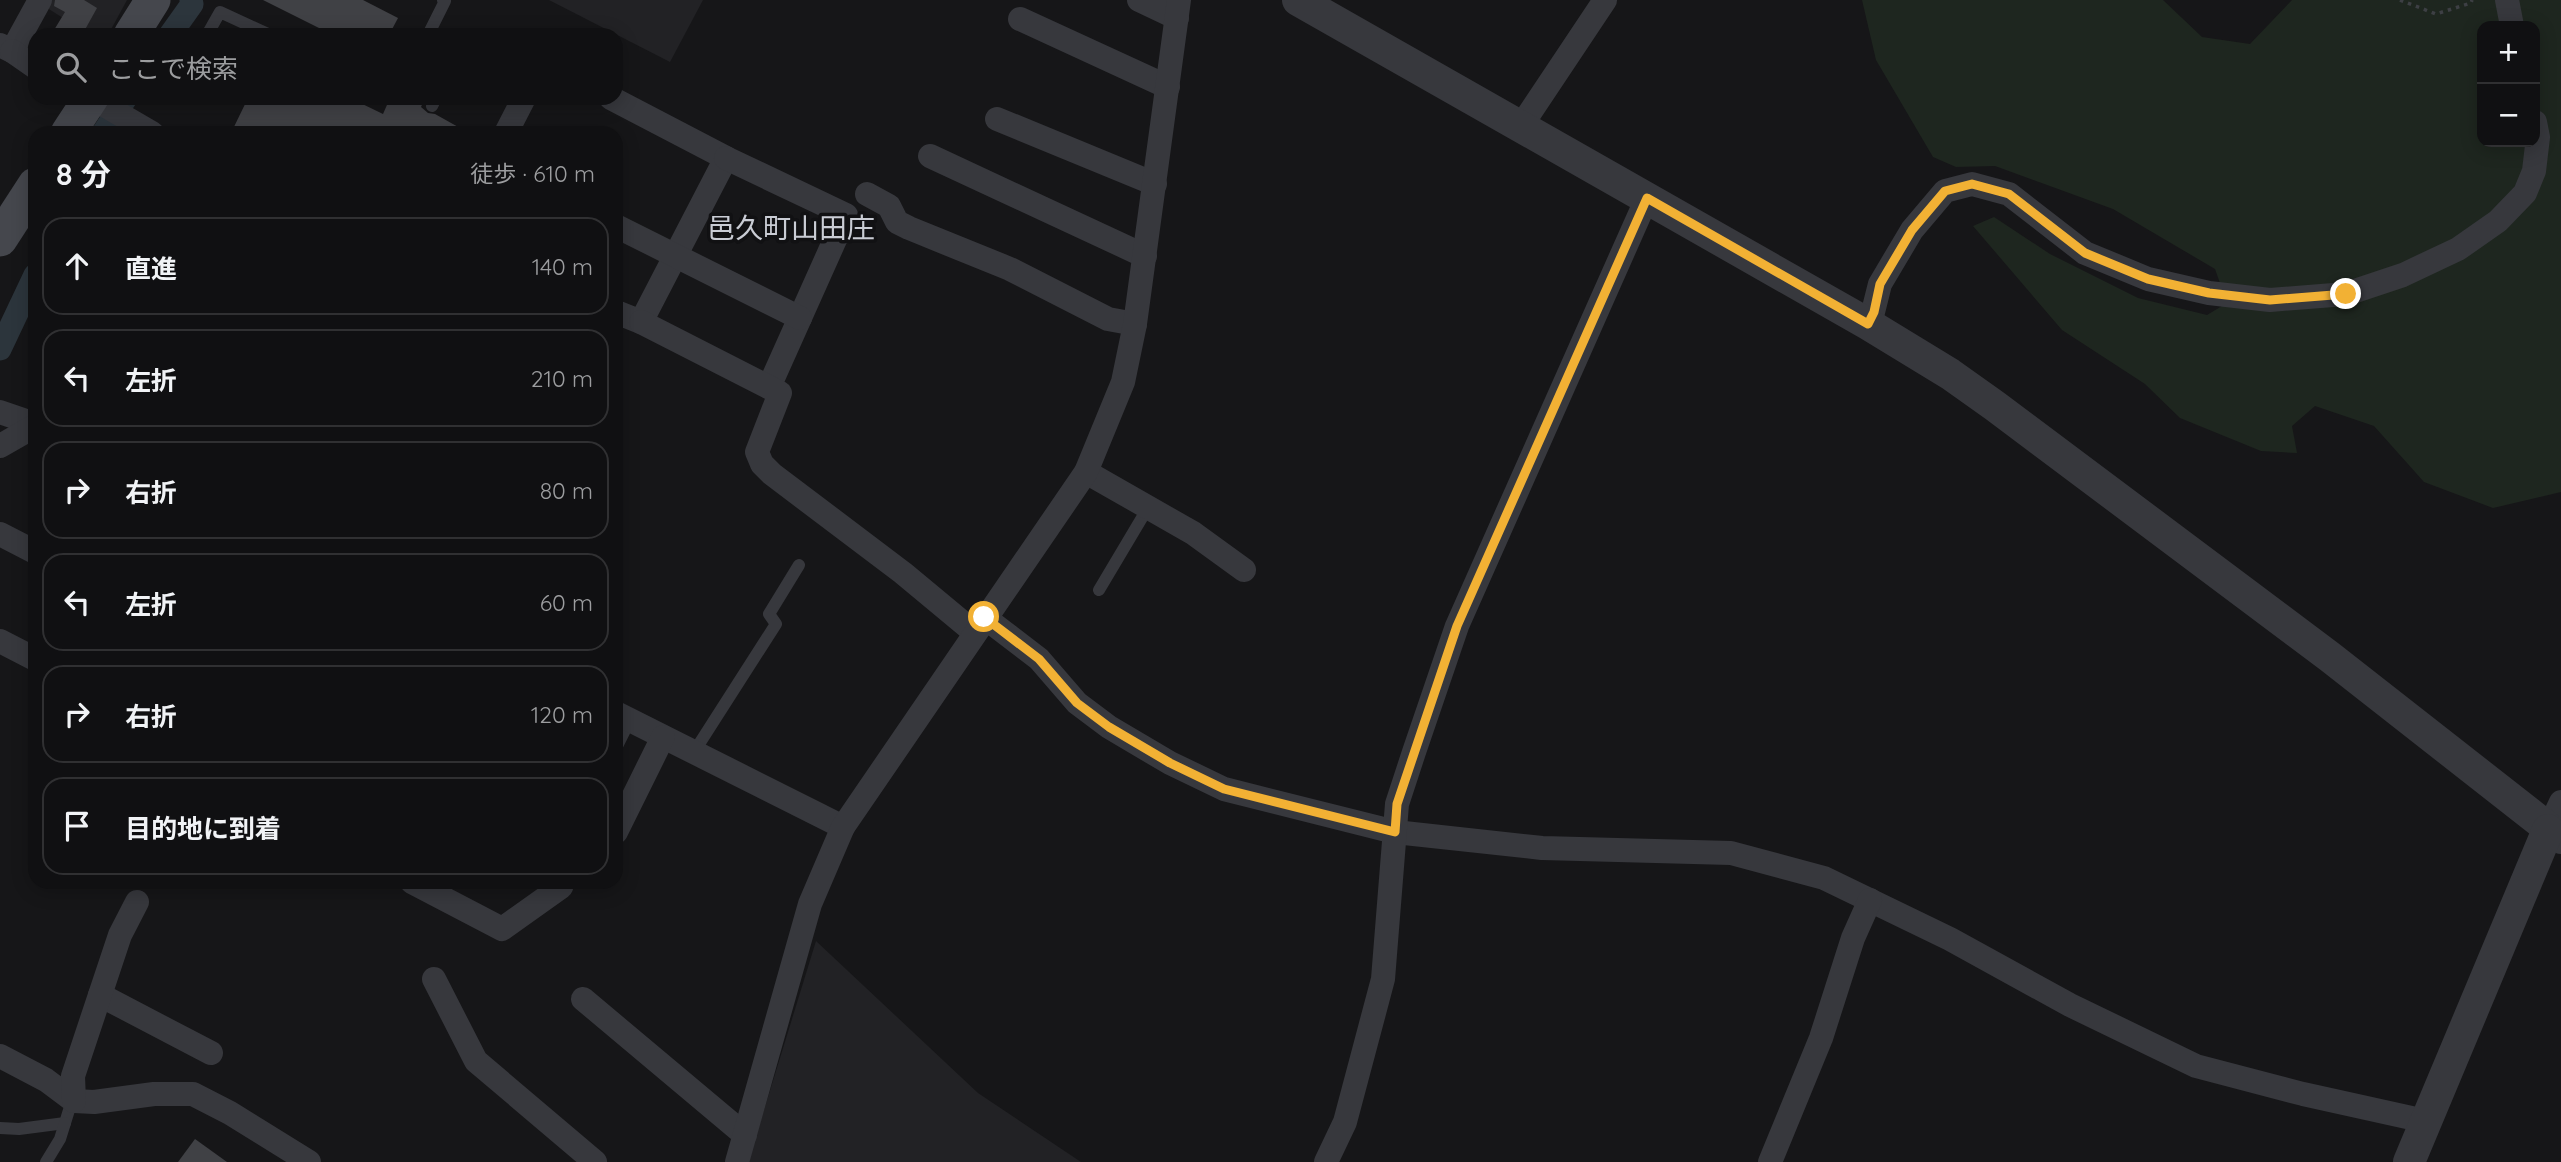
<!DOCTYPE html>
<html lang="ja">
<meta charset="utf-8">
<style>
body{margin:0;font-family:Quicksand,"Noto Sans JP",sans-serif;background:#19191b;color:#f1f3f6}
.controls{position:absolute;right:21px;top:21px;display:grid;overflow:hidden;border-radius:14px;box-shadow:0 4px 18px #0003}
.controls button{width:63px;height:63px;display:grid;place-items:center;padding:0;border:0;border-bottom:2px solid #303032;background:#101012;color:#f1f3f6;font:35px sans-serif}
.stop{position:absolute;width:21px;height:21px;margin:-16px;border:5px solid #f2b134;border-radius:50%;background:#fff}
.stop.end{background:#f2b134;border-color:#fff;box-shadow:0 2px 7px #0008}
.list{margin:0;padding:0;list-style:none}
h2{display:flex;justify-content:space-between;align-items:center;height:91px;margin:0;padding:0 28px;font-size:30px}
h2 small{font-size:23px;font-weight:400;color:#9c9d9f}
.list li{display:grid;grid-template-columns:46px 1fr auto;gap:21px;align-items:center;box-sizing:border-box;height:98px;margin:0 14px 14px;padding:0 14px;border:2px solid #303032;border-radius:21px}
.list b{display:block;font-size:26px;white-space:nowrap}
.list em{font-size:23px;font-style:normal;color:#9c9d9f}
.icon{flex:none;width:38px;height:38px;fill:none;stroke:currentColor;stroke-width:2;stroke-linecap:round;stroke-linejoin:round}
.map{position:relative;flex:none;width:2561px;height:1162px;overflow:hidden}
.search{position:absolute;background:#101012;box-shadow:0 4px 18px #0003;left:28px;top:28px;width:595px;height:77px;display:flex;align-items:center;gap:18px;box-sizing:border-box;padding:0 24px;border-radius:21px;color:#9c9d9f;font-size:26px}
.panel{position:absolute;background:#101012;box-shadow:0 4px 18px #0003;left:28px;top:126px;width:595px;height:763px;border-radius:21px}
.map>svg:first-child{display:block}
.built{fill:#222225}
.green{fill:#1e261f;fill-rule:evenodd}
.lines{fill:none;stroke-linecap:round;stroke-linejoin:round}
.canal{stroke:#2c353c;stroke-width:23}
.building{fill:#404145}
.path{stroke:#3d3f44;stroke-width:3.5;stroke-dasharray:3.5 5;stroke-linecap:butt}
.service{stroke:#37383d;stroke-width:12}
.minor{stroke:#37383d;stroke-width:24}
.tertiary{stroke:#37383d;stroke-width:32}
.secondary{stroke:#45474d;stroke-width:35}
.route{stroke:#f2b134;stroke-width:9}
.labels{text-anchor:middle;stroke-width:7;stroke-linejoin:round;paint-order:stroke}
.quarter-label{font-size:28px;fill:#c9ccd4;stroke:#111113}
</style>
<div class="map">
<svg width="2561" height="1162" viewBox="0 0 2561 1162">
<rect width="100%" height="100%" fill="#161618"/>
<g class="built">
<polygon points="47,0 127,0 108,35 90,35 44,6"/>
<polygon points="549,0 703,0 670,62"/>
<polygon points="816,941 978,1093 1081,1162 748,1162"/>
</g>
<path class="green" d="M1862,0H2163L2202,37L2250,44L2292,0H2561V492L2493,508L2424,482L2374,426L2315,406L2292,426L2297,453L2261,451L2180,418L2145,384L2062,330L1973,226L1994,217L2050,254L2138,298L2207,315L2227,303L2215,269L2113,209L1995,166L1956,167L1933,157L1876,60ZM2482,26H2535V142H2482Z"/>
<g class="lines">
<g class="canal">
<polyline points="170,35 192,4 191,0"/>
<polyline points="103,133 126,98"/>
<polyline points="0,349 35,275"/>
</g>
</g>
<g class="building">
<polygon points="55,0 84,0 97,8 82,35 51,35 65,12 54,6"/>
<polygon points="263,0 363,0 398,18 389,35 333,35"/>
<polygon points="248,98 350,98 383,114 390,98 425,98 421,107 428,113 435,114 469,133 231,133"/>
<polygon points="195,1139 227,1162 178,1162"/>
</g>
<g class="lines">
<polyline class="path" points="2400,0 2436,14 2471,3 2472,0"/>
<g class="service">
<polyline points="207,35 220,12 270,35"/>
<polyline points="428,35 445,1 443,0"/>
<polyline points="432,106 436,98"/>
<polyline points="1099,590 1149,506"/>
<polyline points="616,748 630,720"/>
<polyline points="694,752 776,624 769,614 799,565"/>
<polyline points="0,1128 19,1129 65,1123 69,1110 74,1101"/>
<polyline points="46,1162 60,1139 65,1123"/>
</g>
<g class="minor">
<polyline points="1139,0 1177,18"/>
<polyline points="2507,0 2512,26"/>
<polyline points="1020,19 1168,87"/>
<polyline points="0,45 12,51 40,0"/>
<polyline points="12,51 35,67"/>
<polyline points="92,98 152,133"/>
<polyline points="611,98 726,158 641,322 616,312"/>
<polyline points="997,119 1155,184"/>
<polyline points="1521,126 1605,0"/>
<polyline points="506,133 524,98"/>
<polyline points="930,156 1145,256"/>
<polyline points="726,158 846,215 769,387"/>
<polyline points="867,194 889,206 897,222 909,228 1010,269 1108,319 1135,324"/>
<polyline points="616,226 800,318"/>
<polyline points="641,322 780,393 757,452 762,464 772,474 903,573 974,632"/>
<polyline points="1868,324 1873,312 1880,284 1912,230 1945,191 1972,184 2009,194 2085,253 2148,279 2209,293 2270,300 2346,294 2403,275 2458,249 2498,221 2525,193 2534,171 2538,137 2535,122"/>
<polyline points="0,412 35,424"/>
<polyline points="0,446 35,426"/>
<polyline points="1086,472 1193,533 1244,570"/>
<polyline points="0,534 35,552"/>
<polyline points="984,617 1039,659 1077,703 1109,727 1170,763 1224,789 1395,832 1542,848 1731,853 1824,878 1950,939 2070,1005 2196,1066 2303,1094 2425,1121"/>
<polyline points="0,641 35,659"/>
<polyline points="616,713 843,827"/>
<polyline points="2548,830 2561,802"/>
<polyline points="616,832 663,737"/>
<polyline points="412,882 502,929 561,887 563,882"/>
<polyline points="434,979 476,1061 595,1162"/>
<polyline points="100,995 211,1053"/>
<polyline points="583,999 745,1135"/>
<polyline points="0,1056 46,1080 74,1101 94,1102 154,1094 193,1094 230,1113 309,1162"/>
<polyline points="74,1101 73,1076 120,935 137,902"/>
<polyline points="737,1162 810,904 843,827 1086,472 1123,382 1135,324 1179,0"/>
<polyline points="1326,1162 1345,1122 1383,979 1397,804 1414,752 1457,626 1647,198"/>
<polyline points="1770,1162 1821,1038 1853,938 1870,900"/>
</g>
<g class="tertiary">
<polyline points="1298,0 1868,324 1950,374 1995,406 2330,657 2561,838"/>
<polyline points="2409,1162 2548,830"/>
</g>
<g class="secondary">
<polyline points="131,35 153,0"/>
<polyline points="68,133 91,98"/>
<polyline points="0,239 35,185"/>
</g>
</g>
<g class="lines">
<polyline class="route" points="984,617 1039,659 1077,703 1109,727 1170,763 1224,789 1395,832 1397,804 1457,626 1647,198 1868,324 1874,312 1880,284 1912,230 1945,191 1972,184 2009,194 2085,253 2148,279 2209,293 2270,300 2346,294"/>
</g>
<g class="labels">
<g class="quarter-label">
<text x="791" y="238">邑久町山田庄</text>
</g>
</g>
</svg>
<div class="controls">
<button>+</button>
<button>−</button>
</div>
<div class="stop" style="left:984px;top:617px"></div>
<div class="stop end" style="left:2346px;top:294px"></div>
<div class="search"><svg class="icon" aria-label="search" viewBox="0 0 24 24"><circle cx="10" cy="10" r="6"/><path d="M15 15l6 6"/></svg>ここで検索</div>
<section class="panel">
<h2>8 分<small>徒歩 · 610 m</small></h2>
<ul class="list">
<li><svg class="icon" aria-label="ahead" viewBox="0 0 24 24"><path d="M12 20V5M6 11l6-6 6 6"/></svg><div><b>直進</b></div><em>140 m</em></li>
<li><svg class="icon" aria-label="left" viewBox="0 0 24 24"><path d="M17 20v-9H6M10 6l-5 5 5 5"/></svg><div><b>左折</b></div><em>210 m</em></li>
<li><svg class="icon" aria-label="right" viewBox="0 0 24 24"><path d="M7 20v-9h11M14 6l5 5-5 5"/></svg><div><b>右折</b></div><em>80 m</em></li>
<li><svg class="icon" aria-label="left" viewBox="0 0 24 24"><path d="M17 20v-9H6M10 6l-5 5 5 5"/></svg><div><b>左折</b></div><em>60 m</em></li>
<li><svg class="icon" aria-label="right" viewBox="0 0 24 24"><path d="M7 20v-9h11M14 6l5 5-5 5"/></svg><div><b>右折</b></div><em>120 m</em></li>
<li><svg class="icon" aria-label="arrive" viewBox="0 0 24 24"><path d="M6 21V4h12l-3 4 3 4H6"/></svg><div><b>目的地に到着</b></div></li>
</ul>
</section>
</div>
